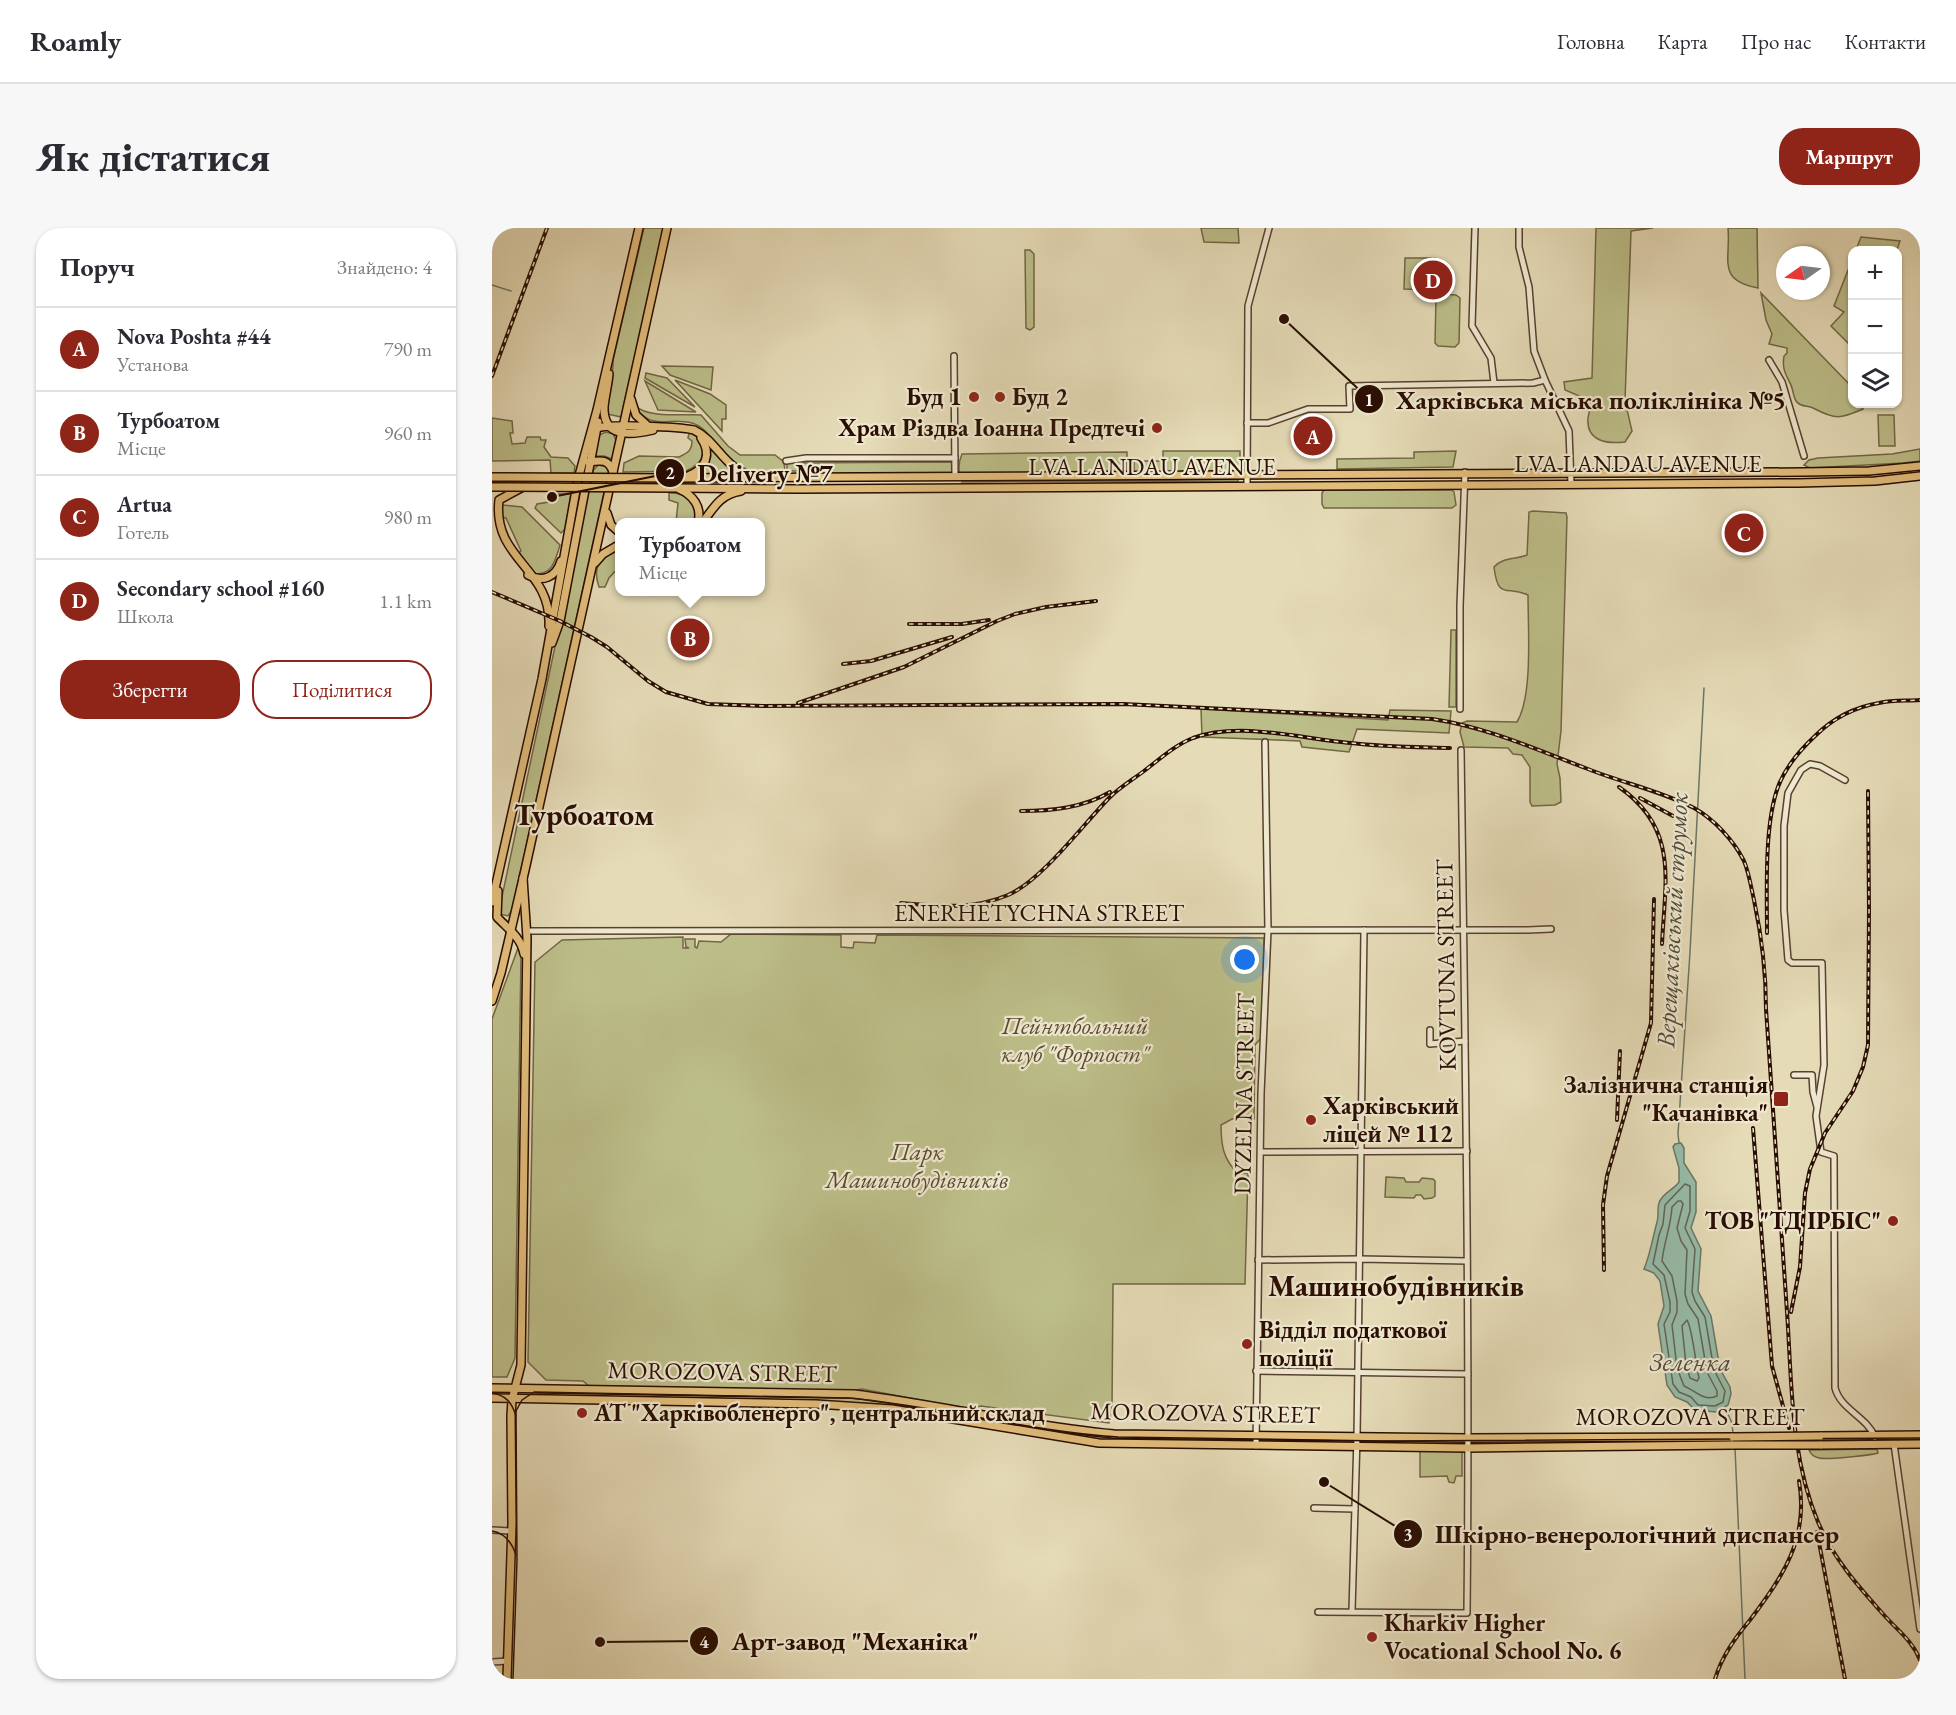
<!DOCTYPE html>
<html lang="uk">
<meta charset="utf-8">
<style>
body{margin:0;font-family:"EB Garamond",serif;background:#f7f7f7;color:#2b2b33}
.controls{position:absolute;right:18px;top:18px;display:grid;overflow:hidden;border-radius:12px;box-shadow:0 2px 4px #0004}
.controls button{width:54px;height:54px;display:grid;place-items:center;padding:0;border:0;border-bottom:2px solid #e1e1e2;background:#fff;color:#2b2b33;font:30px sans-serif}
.compass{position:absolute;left:1284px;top:18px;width:54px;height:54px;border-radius:50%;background:#fff;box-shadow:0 2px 4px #0004;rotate:256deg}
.you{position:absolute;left:753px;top:732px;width:21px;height:21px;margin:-15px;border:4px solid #fff;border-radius:50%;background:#1a73e8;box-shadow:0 0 0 9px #1a73e833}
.badge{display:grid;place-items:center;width:39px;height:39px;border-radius:50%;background:#8f2418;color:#fff;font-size:20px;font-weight:700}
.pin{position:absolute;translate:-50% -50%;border:3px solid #fff;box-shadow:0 2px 6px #0006}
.popup{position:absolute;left:123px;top:290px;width:150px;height:78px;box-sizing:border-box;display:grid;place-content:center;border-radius:12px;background:#fff;filter:drop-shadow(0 2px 4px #0005);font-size:20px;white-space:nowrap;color:#7c7c81}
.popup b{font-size:22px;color:#2b2b33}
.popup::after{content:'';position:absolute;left:50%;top:100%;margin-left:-12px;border:12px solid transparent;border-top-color:#fff}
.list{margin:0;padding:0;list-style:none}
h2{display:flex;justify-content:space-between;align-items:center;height:78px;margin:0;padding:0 24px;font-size:26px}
h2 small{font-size:20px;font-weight:400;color:#7c7c81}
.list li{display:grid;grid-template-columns:39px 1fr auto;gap:18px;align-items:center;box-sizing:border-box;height:84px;padding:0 24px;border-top:2px solid #e1e1e2}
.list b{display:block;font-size:22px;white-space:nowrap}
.list p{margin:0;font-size:20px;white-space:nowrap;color:#7c7c81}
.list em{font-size:20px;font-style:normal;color:#7c7c81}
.actions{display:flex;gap:12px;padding:18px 24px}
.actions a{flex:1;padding:14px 0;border:2px solid #8f2418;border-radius:24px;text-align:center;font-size:21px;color:#8f2418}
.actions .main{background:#8f2418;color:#fff}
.icon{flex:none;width:33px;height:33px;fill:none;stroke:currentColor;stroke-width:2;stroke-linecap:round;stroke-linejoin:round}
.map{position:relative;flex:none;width:1428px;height:1451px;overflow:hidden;border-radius:24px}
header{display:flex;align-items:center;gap:36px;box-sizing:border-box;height:84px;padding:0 30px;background:#fff;border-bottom:2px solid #e1e1e2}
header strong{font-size:28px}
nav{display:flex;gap:33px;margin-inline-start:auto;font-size:21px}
.intro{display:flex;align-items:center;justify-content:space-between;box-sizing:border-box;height:144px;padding:0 36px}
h1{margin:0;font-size:42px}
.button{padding:15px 27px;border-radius:24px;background:#8f2418;color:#fff;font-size:21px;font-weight:700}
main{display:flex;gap:36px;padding:0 36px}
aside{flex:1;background:#fff;border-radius:24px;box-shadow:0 2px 4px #0004}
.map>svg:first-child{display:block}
.green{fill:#bcbe89;stroke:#726645;stroke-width:1.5}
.water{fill:#96bca9;stroke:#6a7666;stroke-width:1.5}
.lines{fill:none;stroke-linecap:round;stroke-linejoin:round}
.shore{stroke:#606455;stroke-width:1.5}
.stream{stroke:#6a7666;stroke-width:1.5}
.minor-casing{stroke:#58402e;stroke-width:8}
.major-casing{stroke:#290d01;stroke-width:10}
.minor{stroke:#eee8d0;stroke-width:5}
.major{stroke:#e2be7c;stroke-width:7}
.tram{stroke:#290d01;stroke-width:1.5}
.rail-casing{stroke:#290d01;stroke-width:4}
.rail{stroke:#eee8d0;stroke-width:1.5;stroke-dasharray:4.5;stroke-linecap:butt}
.major-bridge-casing{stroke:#290d01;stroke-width:10;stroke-linecap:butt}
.major-bridge{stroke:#e2be7c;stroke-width:7}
.poi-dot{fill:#8f2418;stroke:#eee8d0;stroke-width:2}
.labels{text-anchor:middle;stroke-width:4.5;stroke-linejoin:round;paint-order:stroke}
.poi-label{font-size:24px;font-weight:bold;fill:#290d01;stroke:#eee8d0;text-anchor:start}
.street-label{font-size:24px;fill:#290d01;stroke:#eee8d0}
.park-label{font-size:24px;font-style:italic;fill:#5c4b31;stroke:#eee8d0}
.water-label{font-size:26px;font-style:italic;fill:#4f4a3c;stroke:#eee8d0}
.district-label{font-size:30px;font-weight:bold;fill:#290d01;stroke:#eee8d0}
.leader{fill:none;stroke:#290d01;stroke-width:2}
.callout-dot{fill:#290d01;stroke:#eee8d0;stroke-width:2}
.mark-label{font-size:18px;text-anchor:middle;font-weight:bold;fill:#fff}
.callout-label{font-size:26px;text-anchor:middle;font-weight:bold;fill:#290d01;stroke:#eee8d0;stroke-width:4.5;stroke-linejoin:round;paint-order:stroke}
</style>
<header>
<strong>Roamly</strong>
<nav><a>Головна</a><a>Карта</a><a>Про нас</a><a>Контакти</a></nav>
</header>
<div class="intro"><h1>Як дістатися</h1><a class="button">Маршрут</a></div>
<main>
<aside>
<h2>Поруч<small>Знайдено: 4</small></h2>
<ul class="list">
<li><span class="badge">A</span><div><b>Nova Poshta #44</b><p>Установа</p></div><em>790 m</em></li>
<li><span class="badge">B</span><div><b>Турбоатом</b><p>Місце</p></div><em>960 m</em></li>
<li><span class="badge">C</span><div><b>Artua</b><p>Готель</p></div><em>980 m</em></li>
<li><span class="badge">D</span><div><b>Secondary school #160</b><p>Школа</p></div><em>1.1 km</em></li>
</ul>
<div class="actions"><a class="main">Зберегти</a><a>Поділитися</a></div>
</aside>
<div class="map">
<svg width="1428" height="1451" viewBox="0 0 1428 1451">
<rect width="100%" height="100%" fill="#e5dbb7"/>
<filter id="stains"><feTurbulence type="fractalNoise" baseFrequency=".00333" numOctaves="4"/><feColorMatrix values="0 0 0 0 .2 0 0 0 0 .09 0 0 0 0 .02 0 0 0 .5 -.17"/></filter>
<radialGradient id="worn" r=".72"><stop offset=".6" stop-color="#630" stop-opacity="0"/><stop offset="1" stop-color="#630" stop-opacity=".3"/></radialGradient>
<g class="green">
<path d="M152,0H172L129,189L115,186C114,167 122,150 121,132Z"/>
<polygon points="709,0 746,0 747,15 712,14"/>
<path d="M1104,0H1161L1139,3L1133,173L1140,203L1133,214C1116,216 1094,214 1096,190C1097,183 1100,179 1097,172L1073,162L1072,154L1100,150Z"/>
<path d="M1236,0H1265L1266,60C1224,52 1239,32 1236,0Z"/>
<polygon points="1369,9 1408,13 1405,22 1364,22"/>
<polygon points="533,22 538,22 542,26 542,99 538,102 534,100"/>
<polygon points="913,30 943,30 942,62 912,61"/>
<polygon points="1360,32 1360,119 1339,98 1352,84 1342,78"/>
<path d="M1269,65L1360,159V176H1370L1371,181C1348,191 1344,192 1321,180C1316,177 1309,180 1304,173C1301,168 1301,160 1298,155C1293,145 1290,140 1292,128L1295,125V120L1277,116L1280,106L1274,92Z"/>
<polygon points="949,66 964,67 968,70 967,115 963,119 946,118 943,115 944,70"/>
<polygon points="170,138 221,139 219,162 178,147"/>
<polygon points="154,145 175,150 203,179 153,150"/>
<polygon points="183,152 218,166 234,177 234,191 230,191 230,203"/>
<polygon points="153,153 204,184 166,182"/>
<path d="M144,178C154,190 194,186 209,187L236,218L248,227H283L292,234L293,243C279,243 260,245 247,239C228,229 220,201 200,195C177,189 163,202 144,182Z"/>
<polygon points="1386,187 1402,187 1403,218 1387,218"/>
<polygon points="0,190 20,193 21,205 18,205 20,216 33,215 35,209 48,209 49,212 54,212 52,219 59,229 76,230 83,238 82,245 59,245 58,232 0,233"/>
<polygon points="114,204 121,206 124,212 120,231 112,228 103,228 107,207"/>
<path d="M197,205C220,213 214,235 194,243L131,244L132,235L147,228L187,229C195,225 200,223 200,213L196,210Z"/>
<polygon points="1428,221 1428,233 1411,235 1318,240 1312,237 1317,232 1326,230 1400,226"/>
<polygon points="219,222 242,243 242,245 210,246"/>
<polygon points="671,223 748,223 748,245 642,246 642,233 671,233"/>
<polygon points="964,223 961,239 845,241 845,231 922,230 922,224"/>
<path d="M635,224V246H623L621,243H605L598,247H468C466,240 467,233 470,226Z"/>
<polygon points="461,234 461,248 307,246 307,243 295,243 295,235"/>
<polygon points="106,237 113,238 117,240 116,246 20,682 16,688 8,686 8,678 100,244"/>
<polygon points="746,251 746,253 469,254"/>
<polygon points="832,262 960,262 962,264 964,277 960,280 832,280 830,276 830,265"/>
<path d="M177,265C194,264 209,277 202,294H184L186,275L177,272Z"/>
<polygon points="66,266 79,266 73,301 69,305 43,280 45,276 63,273"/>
<path d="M10,277L30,279L68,317C63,333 61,347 41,346L22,329L29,323L14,290L9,289Z"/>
<path d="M1041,283L1074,285L1075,289L1069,503L1065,536L1068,550L1069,574L1063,577L1040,578L1038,574V539L1030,527L1021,526L1016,520L972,519L968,504L970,495L975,493L1025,494C1041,468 1036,400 1036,367C1015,357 1006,373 1002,339C1011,329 1023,332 1035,327L1037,284Z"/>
<path d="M127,319V339L117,350L113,359H107C99,336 110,331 127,319Z"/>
<polygon points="959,402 964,402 964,479 957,479"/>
<polygon points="709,481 896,492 898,482 959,483 957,505 865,501 857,524 810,519 808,513 710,509"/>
<path d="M239,706L349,707V719L361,720L362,714L383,715L385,707L772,710L769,810L763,817L762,891H740L729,897C729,916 731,932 746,945H756L753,1056H621L620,1182L617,1195L489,1178L481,1180L460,1178L370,1161L356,1163L97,1158L91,1153L54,1152L36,1134L43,734L70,712L191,709V720H197L194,719L193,711H203V719L205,720L207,713L229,714Z"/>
<polygon points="26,720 29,726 23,1130 15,1149 0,1149 0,791"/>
<polygon points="894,949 912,950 914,954 927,954 930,950 941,951 943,953 943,968 940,970 932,971 929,967 924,967 922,970 893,969"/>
<polygon points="47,1162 366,1170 404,1173 590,1204 761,1209 762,1215 606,1213 403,1179 47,1169"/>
<polygon points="1379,1209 1379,1215 1093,1217 1093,1211"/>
<path d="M1385,1221L1386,1225C1380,1227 1335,1232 1327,1230C1322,1229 1319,1227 1317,1222Z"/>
<polygon points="970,1222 970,1248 964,1248 962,1255 957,1254 955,1248 928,1249 928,1223"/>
</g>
<path class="water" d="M1189,915L1192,920V935L1204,954V984L1199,1000L1209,1021L1206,1063L1219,1088L1228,1141L1238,1159L1239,1166L1236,1177L1224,1184L1203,1182L1195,1174L1183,1169L1175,1157L1166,1096L1172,1078L1168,1053L1162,1045L1152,1041C1158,1027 1161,1009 1165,994C1167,988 1165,981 1167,975C1170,965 1182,962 1187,954V940L1181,919L1183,916Z"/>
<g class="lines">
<g class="shore">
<polygon points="1193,956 1198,958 1198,983 1193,1000 1203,1021 1200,1064 1203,1073 1213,1089 1222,1142 1233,1163 1231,1174 1223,1178 1206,1177 1199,1169 1187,1164 1181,1156 1172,1096 1178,1084 1178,1074 1172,1047 1161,1036 1167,1007 1171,996 1173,977"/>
<path d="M1186,973H1189L1191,976L1185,1000L1189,1013L1195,1022L1193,1066L1196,1076L1206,1091L1215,1144L1225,1163V1168C1212,1174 1204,1163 1192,1158L1185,1140L1180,1097L1185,1084V1073L1180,1048L1170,1033C1172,1014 1179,998 1180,979Z"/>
<path d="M1195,1092C1200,1099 1204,1137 1207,1150L1205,1153L1198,1150L1194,1137L1190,1098Z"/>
</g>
<g class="stream">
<polyline points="0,57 19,63"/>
<polyline points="1187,915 1186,906 1198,724 1212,460"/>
<polyline points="1233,1180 1240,1195 1241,1206"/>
<polyline points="1243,1220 1253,1451"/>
</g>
<g class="minor-casing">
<g id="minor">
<polyline points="983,0 980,98 999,130 1002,155"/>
<polyline points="1027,0 1027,19 1037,59 1042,123 1053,152 1077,203 1079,256"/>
<polyline points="462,128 463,249"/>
<polyline points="1277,132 1290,154 1312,228"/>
<polyline points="755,195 776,195 816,181 858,181 857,158 1041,155 1053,152"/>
<polyline points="294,233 314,230 463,230"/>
<polyline points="755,257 756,78 777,0"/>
<polyline points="968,481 968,378 973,244"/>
<path d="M1353,552L1328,538L1318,536L1309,542L1296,565L1292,598V682L1296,732L1300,735H1330L1332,837L1324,888L1329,924L1342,928L1343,1160C1349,1182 1374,1188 1383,1209"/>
<polyline points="35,703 1036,702 1059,701"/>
<polyline points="938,802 938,816 973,813"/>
<polyline points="1302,847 1320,847 1321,864 1325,879"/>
<polyline points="769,924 975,923"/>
<polyline points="766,1032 868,1031 975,1033"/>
<polyline points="764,1143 976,1146"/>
<polyline points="1402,1216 1428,1401"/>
<polyline points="764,1218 769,866 776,702 773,514"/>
<polyline points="822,1280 863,1281"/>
<polyline points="0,1302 19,1303"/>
<polyline points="860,1383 865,1209 872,702"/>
<path d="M826,1384L975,1385C978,1097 973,809 969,522"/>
<polyline points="0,1434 16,1433"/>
</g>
</g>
<g class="major-casing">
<g id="major">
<path d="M117,146C116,157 113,168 112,179C111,211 140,207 161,202"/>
<polyline points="139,171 144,187 156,198"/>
<path d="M103,201C113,195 189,199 202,202C225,213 231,239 259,248"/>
<path d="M97,234C109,232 117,231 121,244"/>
<path d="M196,248C214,241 220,226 209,210"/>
<polyline points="185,250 1311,244 1377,243 1428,238"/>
<path d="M31,259L7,272C0,332 60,340 57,398"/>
<polyline points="185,260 307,261 1306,255 1383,253 1428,248"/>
<path d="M187,261C201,267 210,279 206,294"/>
<polyline points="115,285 119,297 128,305"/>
<path d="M211,294C222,279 229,266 249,263"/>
<polyline points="103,335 111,326 128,316"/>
<path d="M36,347C51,355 64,349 69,333"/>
<polyline points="60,415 68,393 106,194"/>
<path d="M6,663L5,689C16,701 29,709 32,726"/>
<polyline points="0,674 50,451 86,251 105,182 147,0"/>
<polyline points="0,773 9,745 33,642 175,0"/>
<path d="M0,1160L362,1166C449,1177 535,1198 622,1206L976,1210L1241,1209"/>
<polyline points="0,1170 324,1176 400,1181 607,1215 976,1220 1241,1217"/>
<polyline points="1328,1208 1428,1207"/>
<polyline points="1328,1217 1428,1216"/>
<polyline points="15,1451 20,1295 19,1188 20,1172 29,1137 35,710 31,650"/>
</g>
</g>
<use href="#minor" class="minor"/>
<use href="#major" class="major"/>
<g class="tram">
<path d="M0,1165C14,1167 20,1175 24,1188"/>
<path d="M0,1303C13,1305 20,1315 24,1327"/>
<path d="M21,1451L25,1332L24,1183L30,1172L42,1164L356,1170C447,1178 535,1203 626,1209L889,1213L1428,1210"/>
</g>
<g class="rail-casing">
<g id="rail">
<polyline points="0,148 55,0"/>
<path d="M0,364L68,393L99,409L115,419L156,453L174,464L216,476L271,478L631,476L940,491C995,499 1045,522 1096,541C1131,555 1169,563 1202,580C1222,591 1242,613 1252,633C1257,645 1259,659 1262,672C1270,710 1274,742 1274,781C1281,882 1288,983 1295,1084C1300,1155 1298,1227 1326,1294C1341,1330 1366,1358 1391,1386C1405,1402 1420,1412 1428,1432"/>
<polyline points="417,396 470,396 497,392"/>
<polyline points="351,436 379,433 460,409"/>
<polyline points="306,475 412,439 505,393 523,386 554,379 604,373"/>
<path d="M1127,559C1187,601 1173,652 1170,716"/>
<polyline points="1148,570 1181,588"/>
<path d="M529,583C559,583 591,580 618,564"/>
<path d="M409,675C445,678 481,682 516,667C549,653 590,598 617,570C627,560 640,552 652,543C668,531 683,517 701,510C748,493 810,511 859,515C892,519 925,519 958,520"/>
<path d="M1275,705C1275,663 1272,597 1286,559C1293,540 1308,522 1323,508C1340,491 1363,479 1387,475C1400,472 1415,473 1428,472"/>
<polyline points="1125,892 1128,823"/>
<polyline points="1261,900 1280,1138 1297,1200"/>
<polyline points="1112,1042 1111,977 1115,948 1159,795 1162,671"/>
<polyline points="1299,1084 1308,1039 1313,965 1318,941 1333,905 1361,863 1371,839 1376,817 1377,682 1376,563"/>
<polyline points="1325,1304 1353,1451"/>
<path d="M1223,1451C1230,1428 1243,1410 1258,1392C1291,1348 1317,1311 1307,1253"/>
</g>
</g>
<use href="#rail" class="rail"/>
<g class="major-bridge-casing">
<g id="major-bridge">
<polyline points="0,249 185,250"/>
<polyline points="0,259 185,260"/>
<polyline points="1241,1209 1328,1208"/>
<polyline points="1241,1217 1328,1217"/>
</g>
</g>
<use href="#major-bridge" class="major-bridge"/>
</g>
<g class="poi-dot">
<circle cx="482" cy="169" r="6"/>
<circle cx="508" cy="169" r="6"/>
<circle cx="665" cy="200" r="6"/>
<rect x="1281" y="863" width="16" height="16" rx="3"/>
<circle cx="819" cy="892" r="6"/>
<circle cx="1401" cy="993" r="6"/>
<circle cx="755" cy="1116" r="6"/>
<circle cx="90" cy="1185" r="6"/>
<circle cx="880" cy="1409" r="6"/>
</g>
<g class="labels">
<g class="poi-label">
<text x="470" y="177" text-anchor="end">Буд 1</text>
<text x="520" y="177">Буд 2</text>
<text x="653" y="208" text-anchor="end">Храм Різдва Іоанна Предтечі</text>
<text x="1276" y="865" text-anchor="end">Залізнична станція<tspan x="1276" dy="28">"Качанівка"</tspan></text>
<text x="831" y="886">Харківський<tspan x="831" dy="28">ліцей № 112</tspan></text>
<text x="1389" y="1001" text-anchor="end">ТОВ "ТД ІРБІС"</text>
<text x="767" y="1110">Відділ податкової<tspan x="767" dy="28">поліції</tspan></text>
<text x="102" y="1193">АТ "Харківобленерго", центральний склад</text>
<text x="892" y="1403">Kharkiv Higher<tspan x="892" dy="28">Vocational School No. 6</tspan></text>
</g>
<g class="street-label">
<text x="1146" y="244">LVA LANDAU AVENUE</text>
<text x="660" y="247">LVA LANDAU AVENUE</text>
<text x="547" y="693">ENERHETYCHNA STREET</text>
<text transform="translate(954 737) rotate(-91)" y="8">KOVTUNA STREET</text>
<text transform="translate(752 866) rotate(-89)" y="8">DYZELNA STREET</text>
<text transform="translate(230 1144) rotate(1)" y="8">MOROZOVA STREET</text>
<text transform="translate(713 1185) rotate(1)" y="8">MOROZOVA STREET</text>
<text x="1198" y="1197">MOROZOVA STREET</text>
</g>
<g class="park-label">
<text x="583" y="806">Пейнтбольний<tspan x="583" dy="28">клуб "Форпост"</tspan></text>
<text x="425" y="932">Парк<tspan x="425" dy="28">Машинобудівників</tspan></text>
</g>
<g class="water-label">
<text transform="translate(1180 692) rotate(-87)" y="9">Верещаківський струмок</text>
<text x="1198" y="1143">Зеленка</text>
</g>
<g class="district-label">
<text x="92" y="597">Турбоатом</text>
<text x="904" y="1068">Машинобудівників</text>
</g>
</g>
<path class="leader" d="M792 91L877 171M60 269L178 245M832 1254L916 1306M108 1414L212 1413"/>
<g class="callout-dot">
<circle cx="792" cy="91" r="6"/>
<circle cx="60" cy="269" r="6"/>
<circle cx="832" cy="1254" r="6"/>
<circle cx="108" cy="1414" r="6"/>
<circle cx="877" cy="171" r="15"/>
<circle cx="178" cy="245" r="15"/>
<circle cx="916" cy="1306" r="15"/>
<circle cx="212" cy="1413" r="15"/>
</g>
<g class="mark-label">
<text x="877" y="178">1</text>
<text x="178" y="251">2</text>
<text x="916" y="1313">3</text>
<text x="212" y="1420">4</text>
</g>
<g class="callout-label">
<text x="1099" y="181">Харківська міська поліклініка №5</text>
<text x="273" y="254">Delivery №7</text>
<text x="1145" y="1315">Шкірно-венерологічний диспансер</text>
<text x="363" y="1422">Арт-завод "Механіка"</text>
</g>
<rect width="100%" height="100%" filter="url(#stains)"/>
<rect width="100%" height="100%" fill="url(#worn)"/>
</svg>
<div class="controls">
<button>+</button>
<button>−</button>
<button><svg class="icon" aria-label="layers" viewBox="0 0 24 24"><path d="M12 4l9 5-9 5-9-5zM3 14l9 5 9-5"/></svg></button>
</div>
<svg class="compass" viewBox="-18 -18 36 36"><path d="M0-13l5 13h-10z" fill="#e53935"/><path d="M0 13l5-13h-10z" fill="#7c7c81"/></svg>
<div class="you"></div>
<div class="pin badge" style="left:821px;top:208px">A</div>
<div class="pin badge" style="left:198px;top:410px">B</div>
<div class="popup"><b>Турбоатом</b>Місце</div>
<div class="pin badge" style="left:1252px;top:305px">C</div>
<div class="pin badge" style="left:941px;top:52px">D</div>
</div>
</main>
